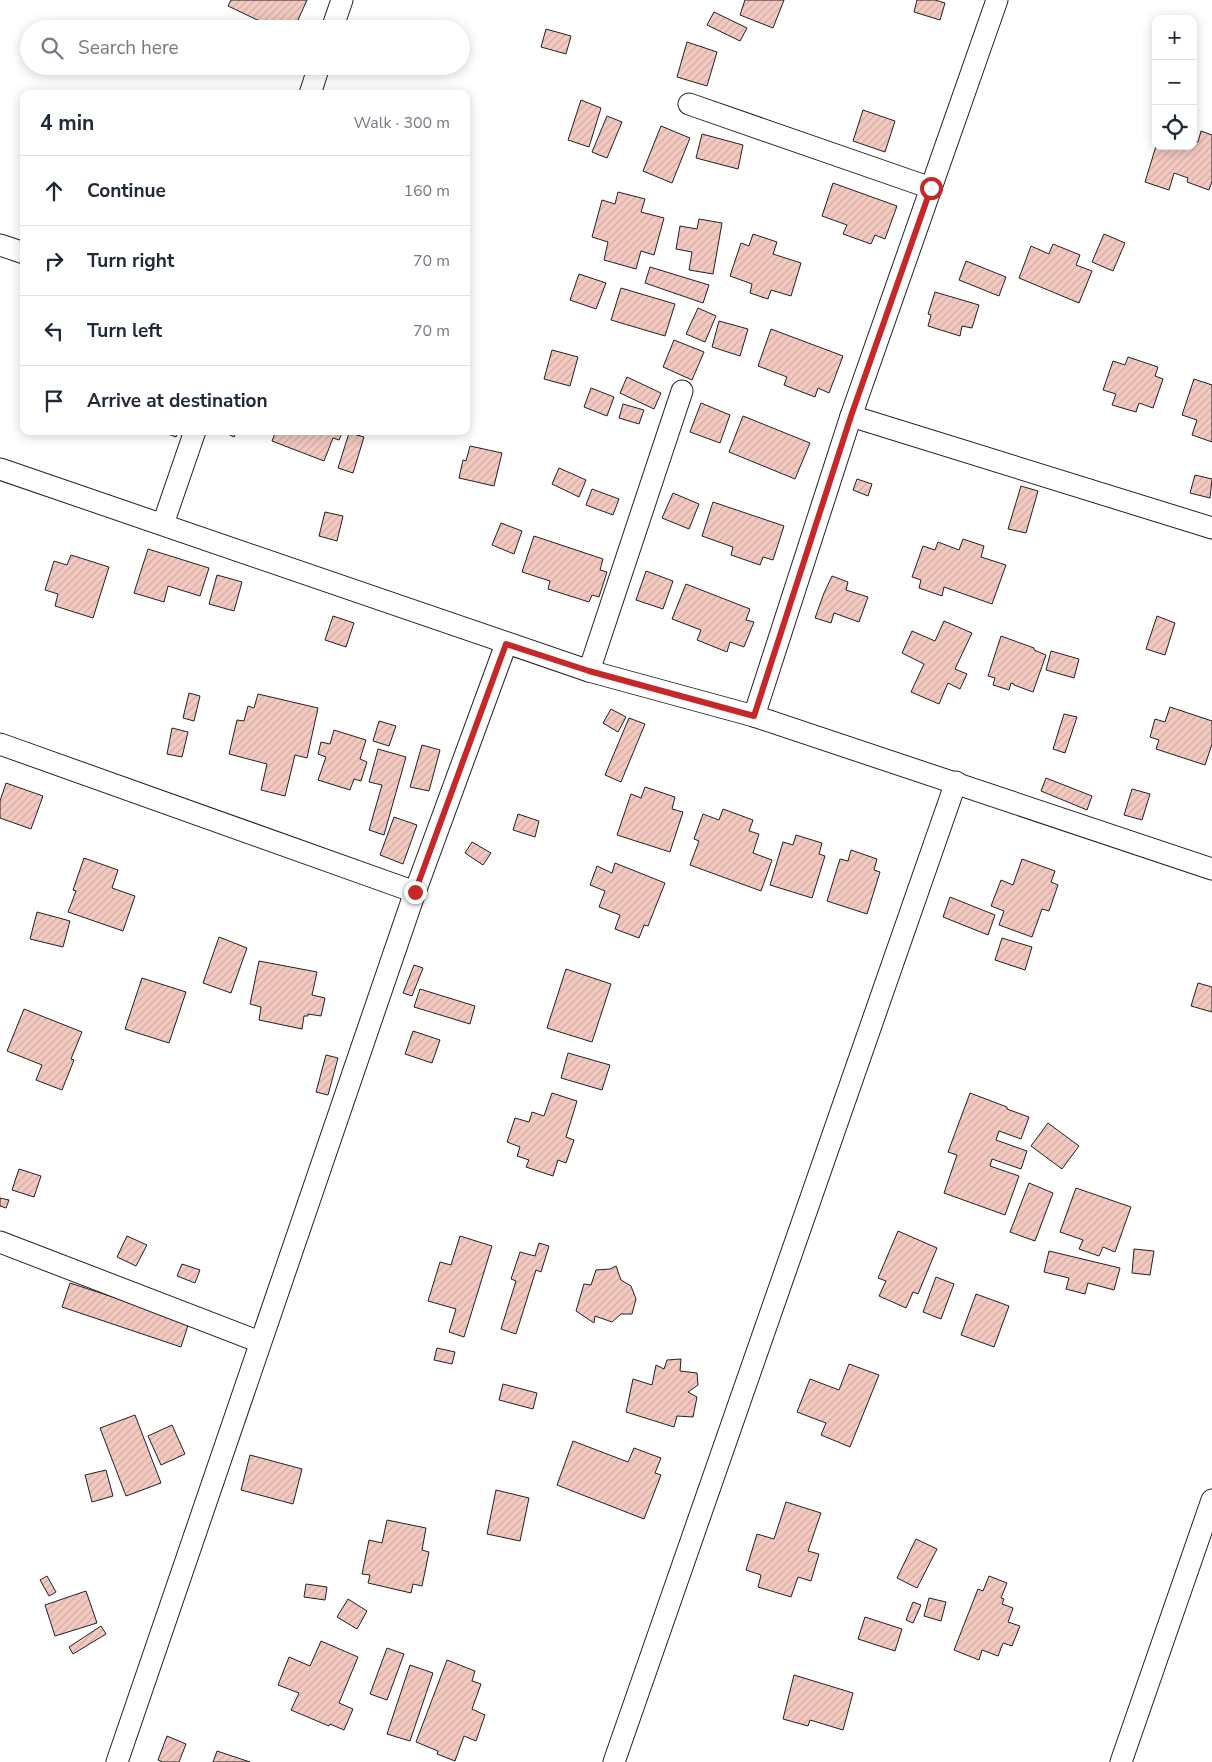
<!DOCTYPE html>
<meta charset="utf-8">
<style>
body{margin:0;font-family:"Nunito Sans",sans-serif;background:#f2f2f3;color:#1f2937}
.controls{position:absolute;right:15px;top:15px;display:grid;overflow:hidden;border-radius:10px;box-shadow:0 2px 12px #0003}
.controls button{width:45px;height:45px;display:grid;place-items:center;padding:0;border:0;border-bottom:1px solid #e0e1e3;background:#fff;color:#1f2937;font:25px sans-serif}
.stop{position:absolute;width:15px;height:15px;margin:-11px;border:4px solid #c62828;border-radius:50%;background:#fff}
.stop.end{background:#c62828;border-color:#fff;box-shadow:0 1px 5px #0008}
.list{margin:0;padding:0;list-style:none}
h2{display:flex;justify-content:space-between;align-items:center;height:65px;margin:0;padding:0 20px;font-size:21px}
h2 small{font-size:16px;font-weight:400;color:#747a83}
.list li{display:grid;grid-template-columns:32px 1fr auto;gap:15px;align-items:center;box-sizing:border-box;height:70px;padding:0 20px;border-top:1px solid #e0e1e3}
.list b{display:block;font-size:19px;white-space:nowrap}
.list em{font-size:16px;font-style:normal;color:#747a83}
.icon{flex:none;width:28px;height:28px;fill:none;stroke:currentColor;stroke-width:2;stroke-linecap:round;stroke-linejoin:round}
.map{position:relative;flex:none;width:1212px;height:1762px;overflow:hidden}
.search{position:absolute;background:#fff;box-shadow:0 2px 12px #0003;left:20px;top:20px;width:450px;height:55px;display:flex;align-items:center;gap:12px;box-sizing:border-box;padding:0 18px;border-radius:28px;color:#747a83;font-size:19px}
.panel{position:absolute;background:#fff;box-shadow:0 2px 12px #0003;left:20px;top:90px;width:450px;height:345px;border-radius:10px}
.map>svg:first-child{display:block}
.building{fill:url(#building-hatch);stroke:#222}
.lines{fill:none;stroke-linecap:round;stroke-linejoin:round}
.street-casing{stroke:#222;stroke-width:23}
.street{stroke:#fff;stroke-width:21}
.route{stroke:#c62828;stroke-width:6}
</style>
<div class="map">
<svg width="1212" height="1762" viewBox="0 0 1212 1762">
<defs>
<pattern id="building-hatch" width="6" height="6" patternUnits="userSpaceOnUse" patternTransform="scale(1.25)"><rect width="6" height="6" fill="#f3c9c0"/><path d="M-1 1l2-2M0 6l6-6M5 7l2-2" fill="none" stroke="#d0aca5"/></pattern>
</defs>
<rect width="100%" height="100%" fill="#fff"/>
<g class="building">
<polygon points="231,0 307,0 294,29 271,29 272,27 228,6"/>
<polygon points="745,0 784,0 773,28 740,15"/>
<polygon points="917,0 935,0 945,3 940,20 914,12"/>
<polygon points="714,12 747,28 740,41 707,25"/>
<polygon points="546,29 571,36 566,54 541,47"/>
<polygon points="687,42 717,52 707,86 677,77"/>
<polygon points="581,100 601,108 589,147 568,140"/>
<polygon points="863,110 895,121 885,152 853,141"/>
<polygon points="607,116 622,122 607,158 592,152"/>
<polygon points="661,126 690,138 672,183 643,171"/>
<polygon points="1201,131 1212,135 1212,181 1209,190 1187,182 1188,178 1174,173 1169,190 1145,182 1156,146 1193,146 1193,141 1198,142"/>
<polygon points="702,134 743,145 738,169 696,158"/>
<polygon points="833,183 897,206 885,239 875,235 871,244 843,234 847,225 822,216"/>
<polygon points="618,192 645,199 641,212 664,218 654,255 641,251 636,269 604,260 608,242 592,237 602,200 615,204"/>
<polygon points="699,219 722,223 713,274 689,270 692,252 676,249 680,226 697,229"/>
<polygon points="753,234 777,242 773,254 801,263 791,296 771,290 768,299 750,293 752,284 730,276 741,243 749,246"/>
<polygon points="1104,234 1125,243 1113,271 1092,262"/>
<polygon points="1053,244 1080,255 1076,265 1092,271 1079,303 1019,278 1031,246 1049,254"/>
<polygon points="966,261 1006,277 999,296 959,280"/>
<polygon points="650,267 709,285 703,303 645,283"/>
<polygon points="579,274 606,283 596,309 570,300"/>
<polygon points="621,288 675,304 665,336 611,320"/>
<polygon points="935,292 979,305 972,328 962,326 960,336 928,326 931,315 928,314"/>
<polygon points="698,308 716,316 705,342 686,334"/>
<polygon points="719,321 748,329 740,356 712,347"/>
<polygon points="771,329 843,356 829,393 818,388 815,397 784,385 787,377 758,366"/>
<polygon points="674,340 704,352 692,380 663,367"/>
<polygon points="552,350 578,357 570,386 544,379"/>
<polygon points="1128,357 1158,367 1155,376 1163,379 1153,408 1139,403 1136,412 1112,405 1116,394 1103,390 1113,361 1125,365"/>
<polygon points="627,377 661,393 654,409 620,393"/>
<polygon points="1194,379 1212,385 1212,442 1192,435 1197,420 1182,415"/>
<polygon points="591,388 614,397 607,416 584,407"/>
<polygon points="701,403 730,415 720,443 690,432"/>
<polygon points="623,404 644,410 639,424 619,418"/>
<polygon points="743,416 810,443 795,479 729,452"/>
<polygon points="160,431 178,431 176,437"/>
<polygon points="222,431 237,431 234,437"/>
<polygon points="276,431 343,431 339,440 333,438 324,461 272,441"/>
<polygon points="349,433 364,437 353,473 338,468"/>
<polygon points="470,446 502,453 494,486 459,478 463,460 466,461"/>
<polygon points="559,468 586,480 579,497 552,484"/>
<polygon points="1195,475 1212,479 1210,498 1190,493"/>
<polygon points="857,479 872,484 868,496 853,490"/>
<polygon points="1021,486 1038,491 1026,533 1008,529"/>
<polygon points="592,489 619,499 613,515 586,505"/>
<polygon points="673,493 699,504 689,529 662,518"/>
<polygon points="713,502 784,526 773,560 763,557 760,565 731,555 733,547 702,536"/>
<polygon points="325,512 343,516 337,541 319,536"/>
<polygon points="501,523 522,531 514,554 492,545"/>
<polygon points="534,536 603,559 600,570 607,572 599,597 592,595 589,602 548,589 550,581 522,572"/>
<polygon points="963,539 984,546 981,557 1006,565 992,604 944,587 942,596 919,588 921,580 912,577 923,546 935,550 938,542 959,550"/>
<polygon points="148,549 209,568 200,596 168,586 164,602 134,593"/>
<polygon points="71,555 109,567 93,618 55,606 58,594 45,590 54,561 67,565"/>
<polygon points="646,571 673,581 663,609 636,600"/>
<polygon points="217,575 242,582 234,611 209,604"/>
<polygon points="832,576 848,582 846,590 868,597 859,622 834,613 831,623 815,618 824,593"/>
<polygon points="686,584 750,609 746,620 754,622 744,647 730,642 727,652 697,640 701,630 672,619"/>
<polygon points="333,616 354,623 346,647 325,640"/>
<polygon points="1157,616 1175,623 1165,655 1146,649"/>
<polygon points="944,621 972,633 955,669 967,674 960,689 948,683 939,704 911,692 924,664 902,653 912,631 935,641"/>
<polygon points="1001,636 1034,648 1034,650 1046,655 1033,692 1014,685 1014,684 1011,683 1009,690 993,685 995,678 988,676"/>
<polygon points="1051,651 1079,659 1074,678 1046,670"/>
<polygon points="189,693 200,696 194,721 183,718"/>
<polygon points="258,694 318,708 307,758 295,755 285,796 261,790 267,764 229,754 237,720 244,721 248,706 254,708"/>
<polygon points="1170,707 1212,721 1212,744 1205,765 1156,749 1159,740 1150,737 1155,719 1165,722"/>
<polygon points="611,709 626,717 618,732 603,723"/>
<polygon points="1064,714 1077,717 1065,753 1053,749"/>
<polygon points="629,718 645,724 621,782 605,775"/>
<polygon points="379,721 396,726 389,746 373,741"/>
<polygon points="172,728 188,732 182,757 167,754"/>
<polygon points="334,730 366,740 360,759 367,762 361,781 354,779 350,790 318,780 326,757 318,754 321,742 330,744"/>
<polygon points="422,745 440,750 429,791 410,787"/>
<polygon points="378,749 406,757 384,835 369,830 382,785 369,782"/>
<polygon points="1046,778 1092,796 1087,810 1041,791"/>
<polygon points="6,783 43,796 31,829 0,818 0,801"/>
<polygon points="645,787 675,797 672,809 683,812 670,852 617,835 631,794 641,798"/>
<polygon points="1132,789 1150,794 1142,820 1124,815"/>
<polygon points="723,809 753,820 749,831 759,834 753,853 772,860 761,891 690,865 699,841 694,839 703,814 719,820"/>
<polygon points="518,814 539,821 535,837 513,830"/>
<polygon points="394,817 417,825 403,864 380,855"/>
<polygon points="796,835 822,843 819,854 825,856 812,898 770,885 783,842 793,845"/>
<polygon points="472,842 491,853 483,865 465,853"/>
<polygon points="851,850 877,859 874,870 880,872 867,914 827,901 840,859 848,861"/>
<polygon points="84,858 118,870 112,888 135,896 123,931 68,912 76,891 73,890"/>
<polygon points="1022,859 1055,871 1051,882 1058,885 1049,911 1042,909 1032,937 999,925 1004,911 991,906 1001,880 1013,885"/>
<polygon points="615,863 665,883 648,926 644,925 639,938 615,929 620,915 599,907 605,891 590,885 597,866 612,873"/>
<polygon points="950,897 995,915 988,935 943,917"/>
<polygon points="37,912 70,921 63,947 30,939"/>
<polygon points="219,937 247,948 231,993 203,983"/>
<polygon points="1002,938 1032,947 1025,970 995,960"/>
<polygon points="259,961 317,972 312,995 325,998 321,1016 308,1014 308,1016 304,1016 302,1029 259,1020 261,1007 250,1004"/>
<polygon points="414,965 423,968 412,996 403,993"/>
<polygon points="566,969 611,984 592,1042 547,1028"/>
<polygon points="142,978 186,992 169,1043 125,1029"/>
<polygon points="1198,983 1212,987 1212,1012 1191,1006"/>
<polygon points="420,989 475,1006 470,1024 414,1007"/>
<polygon points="24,1009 82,1032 71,1059 74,1060 62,1090 36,1080 42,1065 7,1051"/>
<polygon points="413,1031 440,1040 432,1063 405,1054"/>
<polygon points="568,1053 610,1065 602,1090 561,1078"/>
<polygon points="326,1055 338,1058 328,1095 316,1092"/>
<polygon points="552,1093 577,1101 566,1137 574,1140 566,1163 558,1160 553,1176 526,1167 529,1160 517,1156 520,1147 507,1142 515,1118 529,1122 532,1112 544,1116"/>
<polygon points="970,1093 1007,1107 1007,1109 1029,1117 1021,1139 999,1131 996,1140 1027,1151 1021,1169 992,1159 990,1166 1019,1176 1005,1215 944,1193 957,1155 948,1152"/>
<polygon points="1048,1123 1079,1146 1062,1169 1031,1146"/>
<polygon points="19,1169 41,1176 34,1197 12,1190"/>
<polygon points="1029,1183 1053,1193 1035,1241 1010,1232"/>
<polygon points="1076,1188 1131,1207 1115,1252 1103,1247 1099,1256 1079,1249 1083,1240 1060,1232"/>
<polygon points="0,1198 9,1200 6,1208 0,1206"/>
<polygon points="898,1231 937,1248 918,1294 913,1292 906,1308 879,1296 886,1281 878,1278"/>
<polygon points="127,1236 147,1245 136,1266 117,1257"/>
<polygon points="460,1236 492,1246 464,1337 449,1332 456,1309 428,1301 440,1262 451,1265"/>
<polygon points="539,1243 549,1246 541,1272 536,1270 516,1334 501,1329 516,1281 511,1279 520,1252 535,1256"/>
<polygon points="1134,1249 1154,1251 1150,1275 1132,1273"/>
<polygon points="1049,1251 1120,1268 1114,1290 1088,1283 1085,1294 1066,1289 1069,1278 1044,1272"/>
<polygon points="182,1264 200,1270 195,1283 177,1276"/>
<polygon points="616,1266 621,1280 631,1286 636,1299 632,1314 621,1314 612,1322 595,1316 594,1323 576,1311 584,1284 591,1285 596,1270 610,1269"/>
<polygon points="936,1277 954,1284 941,1319 923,1312"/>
<polygon points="70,1283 189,1322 181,1347 62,1307"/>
<polygon points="976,1294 1009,1306 994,1347 961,1335"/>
<polygon points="437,1348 455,1352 452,1364 434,1360"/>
<polygon points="681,1359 680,1371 697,1373 698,1385 688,1392 697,1397 693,1417 677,1416 674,1427 626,1412 633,1379 652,1385 656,1365 664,1369 667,1360"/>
<polygon points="849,1364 879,1375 850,1447 821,1435 826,1423 797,1412 810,1379 839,1390"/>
<polygon points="503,1384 537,1393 533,1409 499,1400"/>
<polygon points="135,1415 161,1483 126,1496 100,1428"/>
<polygon points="172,1425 185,1454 161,1465 148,1436"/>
<polygon points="573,1441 628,1462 634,1448 661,1458 655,1473 661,1475 644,1519 557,1485"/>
<polygon points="250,1455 302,1469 293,1504 241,1490"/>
<polygon points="106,1470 113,1496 92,1502 85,1475"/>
<polygon points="496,1490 529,1498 520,1541 487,1534"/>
<polygon points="786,1502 821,1513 808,1551 819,1554 811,1581 798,1577 791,1597 758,1587 761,1575 746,1570 757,1534 774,1539"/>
<polygon points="387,1520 426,1528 422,1550 429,1552 422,1586 413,1584 411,1593 368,1583 370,1575 362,1574 369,1540 382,1543"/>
<polygon points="916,1539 937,1549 917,1588 897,1578"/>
<polygon points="47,1576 56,1592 49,1596 40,1580"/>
<polygon points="989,1576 1007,1583 1001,1598 1004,1599 1002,1604 1013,1608 1008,1622 1020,1626 1012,1646 1003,1643 998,1656 982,1650 979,1660 954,1650 978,1589 983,1591"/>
<polygon points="306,1584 327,1587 325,1600 304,1597"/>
<polygon points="86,1591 97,1623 55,1636 45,1605"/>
<polygon points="929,1598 946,1602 941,1621 924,1616"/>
<polygon points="348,1599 367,1611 357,1629 337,1617"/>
<polygon points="913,1602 921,1605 913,1623 906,1620"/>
<polygon points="865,1617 902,1629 895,1651 858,1639"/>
<polygon points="101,1626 106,1634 73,1654 69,1647"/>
<polygon points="321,1641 358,1657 339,1703 353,1709 344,1730 330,1724 329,1726 291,1710 299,1693 278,1685 289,1657 310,1666"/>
<polygon points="387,1648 404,1654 387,1700 370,1694"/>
<polygon points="447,1660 475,1671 472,1681 481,1684 472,1709 485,1715 476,1741 464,1736 455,1761 437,1754 438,1751 416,1742"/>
<polygon points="410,1665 433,1673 410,1741 387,1734"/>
<polygon points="794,1675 853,1693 843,1730 810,1720 808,1726 783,1719"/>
<polygon points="167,1736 186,1744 179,1762 163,1762 158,1760"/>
<polygon points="217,1751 250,1762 213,1762"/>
</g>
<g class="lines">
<g class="street-casing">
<g id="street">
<polyline points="332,29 342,0"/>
<polyline points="310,94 319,66"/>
<polyline points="689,104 931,188"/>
<polyline points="0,245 24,253"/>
<polyline points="851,416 1212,528"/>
<polyline points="0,469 589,671 754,716 1212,869"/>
<polyline points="163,524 195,431"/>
<polyline points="589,671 682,391"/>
<polyline points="754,716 851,416 997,0"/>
<polyline points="0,744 415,892"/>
<polyline points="0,1242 260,1342"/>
<polyline points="117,1762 415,892 506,644"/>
<polyline points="614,1762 956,782"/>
<polyline points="1121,1762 1212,1500"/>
</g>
</g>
<use href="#street" class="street"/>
</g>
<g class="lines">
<polyline class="route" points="415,892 506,644 589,671 754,716 851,416 931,188"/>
</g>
</svg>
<div class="controls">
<button>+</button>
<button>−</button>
<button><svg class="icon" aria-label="locate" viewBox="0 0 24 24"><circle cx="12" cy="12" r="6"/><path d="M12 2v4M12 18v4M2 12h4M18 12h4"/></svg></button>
</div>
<div class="stop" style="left:931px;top:188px"></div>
<div class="stop end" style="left:415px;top:892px"></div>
<div class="search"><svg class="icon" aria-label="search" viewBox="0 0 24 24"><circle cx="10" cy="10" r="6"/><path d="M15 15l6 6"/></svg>Search here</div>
<section class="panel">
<h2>4 min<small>Walk · 300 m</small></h2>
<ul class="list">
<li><svg class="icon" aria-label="ahead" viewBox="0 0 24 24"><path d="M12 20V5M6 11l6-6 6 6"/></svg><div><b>Continue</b></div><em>160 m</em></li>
<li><svg class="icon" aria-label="right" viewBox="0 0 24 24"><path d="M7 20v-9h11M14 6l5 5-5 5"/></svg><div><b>Turn right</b></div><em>70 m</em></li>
<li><svg class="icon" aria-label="left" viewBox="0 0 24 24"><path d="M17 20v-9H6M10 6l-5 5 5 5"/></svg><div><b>Turn left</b></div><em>70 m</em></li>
<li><svg class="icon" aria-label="arrive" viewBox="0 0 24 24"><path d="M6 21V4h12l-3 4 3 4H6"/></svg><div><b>Arrive at destination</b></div></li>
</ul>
</section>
</div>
